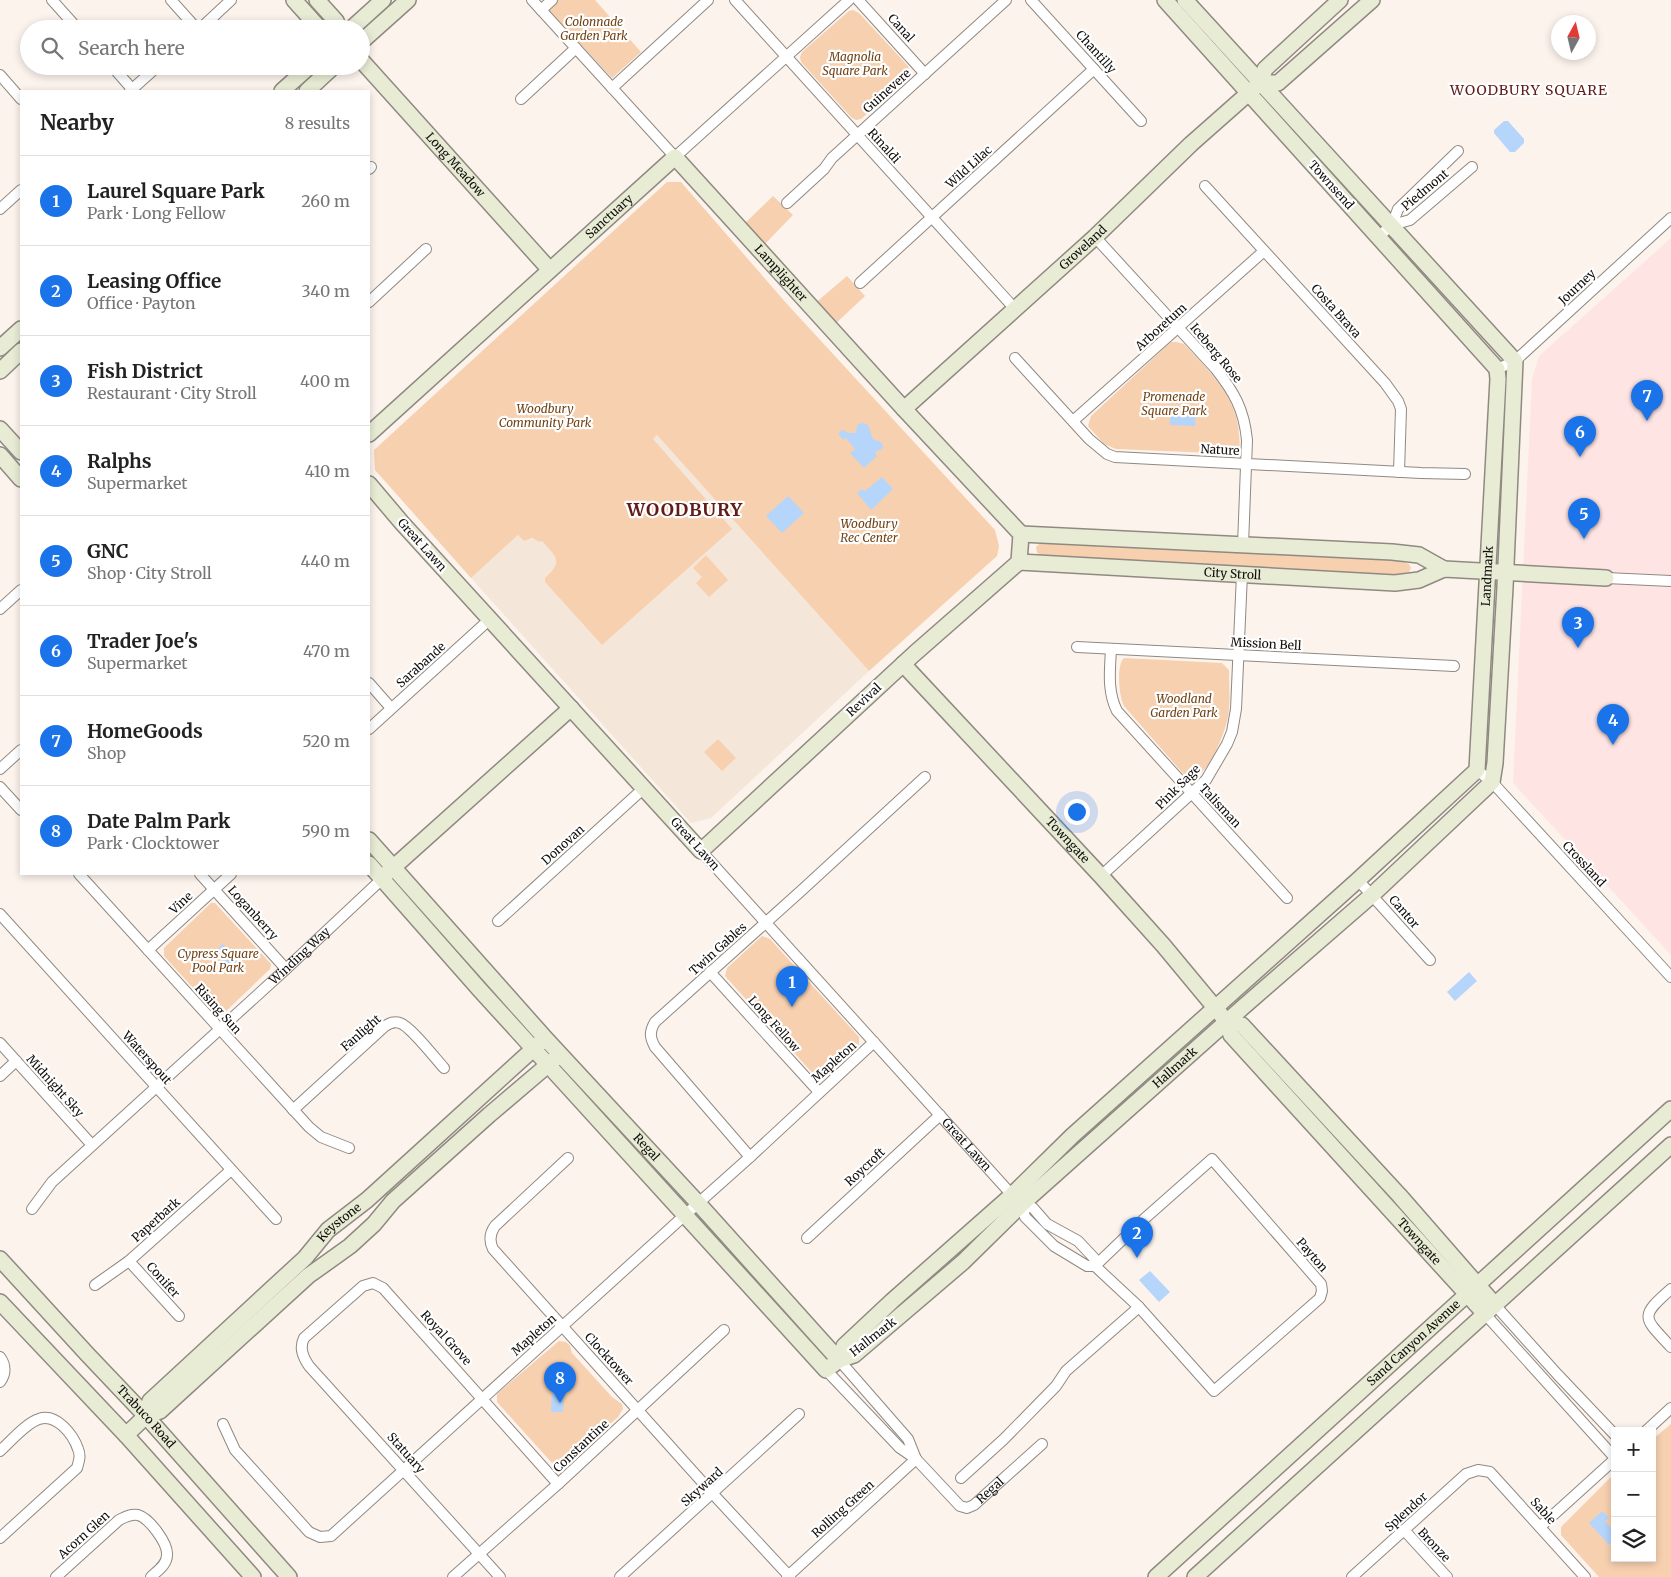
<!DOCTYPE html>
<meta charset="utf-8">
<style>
body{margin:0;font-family:Merriweather,serif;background:#f6f6f6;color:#222}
.controls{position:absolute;right:15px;bottom:15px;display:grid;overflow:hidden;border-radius:0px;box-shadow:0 2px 8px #0003}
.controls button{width:45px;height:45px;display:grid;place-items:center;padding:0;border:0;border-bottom:1px solid #e0e0e0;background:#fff;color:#222;font:25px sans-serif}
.compass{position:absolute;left:1551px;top:15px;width:45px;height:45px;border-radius:50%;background:#fff;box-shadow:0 2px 8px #0003;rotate:8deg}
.you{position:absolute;left:1076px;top:811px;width:18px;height:18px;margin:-12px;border:4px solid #fff;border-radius:50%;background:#1a73e8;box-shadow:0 0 0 8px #1a73e833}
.badge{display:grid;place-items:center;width:32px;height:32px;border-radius:50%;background:#1a73e8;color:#fff;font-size:16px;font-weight:700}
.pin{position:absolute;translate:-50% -41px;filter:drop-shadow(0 1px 2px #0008)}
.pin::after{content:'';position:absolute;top:26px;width:18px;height:15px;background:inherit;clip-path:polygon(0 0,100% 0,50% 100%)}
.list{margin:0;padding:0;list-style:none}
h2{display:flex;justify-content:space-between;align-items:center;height:65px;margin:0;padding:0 20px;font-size:21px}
h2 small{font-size:16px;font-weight:400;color:#767676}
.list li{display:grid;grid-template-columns:32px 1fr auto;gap:15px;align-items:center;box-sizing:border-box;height:90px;padding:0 20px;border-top:1px solid #e0e0e0}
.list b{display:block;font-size:19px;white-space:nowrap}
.list p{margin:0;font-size:16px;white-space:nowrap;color:#767676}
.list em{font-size:16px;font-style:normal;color:#767676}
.icon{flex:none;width:28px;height:28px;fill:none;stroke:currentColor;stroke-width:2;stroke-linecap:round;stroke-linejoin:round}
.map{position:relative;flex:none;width:1671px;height:1577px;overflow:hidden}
.search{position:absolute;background:#fff;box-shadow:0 2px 8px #0003;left:20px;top:20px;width:350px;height:55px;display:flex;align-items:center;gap:12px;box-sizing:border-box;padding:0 18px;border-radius:28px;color:#767676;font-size:19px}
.panel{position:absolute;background:#fff;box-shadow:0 2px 8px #0003;left:20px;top:90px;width:350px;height:785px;border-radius:0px}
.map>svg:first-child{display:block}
.commercial{fill:#ffe4e4}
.built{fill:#f5e6da}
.green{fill:#f7d0b0}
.water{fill:#b6d5fb}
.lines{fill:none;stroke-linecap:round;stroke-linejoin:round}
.street-casing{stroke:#908982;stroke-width:12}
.secondary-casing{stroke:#908982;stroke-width:18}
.street{stroke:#fff;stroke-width:10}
.secondary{stroke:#e8ecd5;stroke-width:15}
.labels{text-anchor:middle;stroke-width:4.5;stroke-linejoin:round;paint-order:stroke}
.park-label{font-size:12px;font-style:italic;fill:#714315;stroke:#fff}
.street-label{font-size:12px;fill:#100d0b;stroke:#fff}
.neighbourhood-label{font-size:14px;letter-spacing:1px;fill:#611c19;stroke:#fff}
.district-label{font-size:18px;font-weight:bold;letter-spacing:1px;fill:#611c19;stroke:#fff}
</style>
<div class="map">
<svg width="1671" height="1577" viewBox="0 0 1671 1577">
<rect width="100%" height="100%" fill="#fcf3ed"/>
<polygon class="commercial" points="1671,238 1671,955 1513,783 1532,379 1539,356"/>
<polygon class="built" points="657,435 869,671 711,818 691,823 471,578 518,535 527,539 536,539 540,541"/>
<g class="green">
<polygon points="556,0 595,0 641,52 612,78 546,8"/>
<polygon points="853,10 859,13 908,66 909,71 906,78 861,119 856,120 852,118 801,62 800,57 802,52 849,11"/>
<path d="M667,182H681L787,304L995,530L999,546L997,556L869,671L657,435L653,439L732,529L602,645L545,582V578C564,561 556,557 542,541L540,542L532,538L524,541L518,535L471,578L375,470L374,450Z"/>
<polygon points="773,196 793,215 762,247 742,226"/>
<polygon points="847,276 865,296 833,326 813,305"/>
<path d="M1171,342H1176L1184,344C1208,370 1238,397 1239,436C1240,442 1240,449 1237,454L1116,449L1104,444L1088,426L1091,416Z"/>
<polygon points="1041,542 1375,558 1397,560 1409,564 1411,568 1409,572 1391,576 1048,558 1037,553 1036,547"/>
<polygon points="706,555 728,580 709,597 696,583 702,577 693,568"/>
<path d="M1124,658L1222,663L1229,670C1229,687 1231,705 1227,721C1224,735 1205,784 1187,778L1124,706C1119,697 1116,665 1124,658Z"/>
<polygon points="718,739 736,758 722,771 704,752"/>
<polygon points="211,903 215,903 271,964 270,969 223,1014 215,1012 164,956 164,948"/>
<polygon points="762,936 770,939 859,1037 859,1046 824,1078 816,1077 725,976 727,968"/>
<polygon points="559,1341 566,1342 570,1346 572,1353 612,1397 622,1404 623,1409 618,1417 563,1466 560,1467 553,1464 497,1402 497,1394 499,1392"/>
<polygon points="1671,1424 1671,1577 1599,1577 1561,1535 1561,1527 1615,1473 1615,1558 1652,1558 1652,1440"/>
</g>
<g class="water">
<polygon points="1504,121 1508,121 1524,139 1524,143 1515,152 1510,152 1494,133 1494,130"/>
<polygon points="1170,410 1196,412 1195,426 1170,425"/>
<polygon points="862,423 868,425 873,439 881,442 883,446 882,449 875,452 877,456 864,468 850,453 855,449 846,438 844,440 838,434 842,430 849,433 855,433 858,424"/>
<polygon points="882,477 893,489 871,510 857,493 862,489 865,491"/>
<polygon points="788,496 804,513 782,533 766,516"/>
<polygon points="223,944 240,962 231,970 214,952"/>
<polygon points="1469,972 1477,981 1455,1001 1447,992"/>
<polygon points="1150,1271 1170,1292 1159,1302 1139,1280"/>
<polygon points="552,1381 570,1382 570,1392 567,1392 564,1395 563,1412 551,1412"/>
<polygon points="1602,1511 1609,1518 1605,1521 1615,1532 1615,1540 1609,1545 1589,1523"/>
</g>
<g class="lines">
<g class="street-casing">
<g id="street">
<polyline points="52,0 78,29"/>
<polyline points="171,0 197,29"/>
<polyline points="532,0 675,157 849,0"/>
<polyline points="735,0 1015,309"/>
<polyline points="858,0 925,74"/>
<polyline points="1031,0 1141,121"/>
<polyline points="541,10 552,0"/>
<polyline points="200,29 231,0"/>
<polyline points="112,66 132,89"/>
<polyline points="0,75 21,99"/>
<polyline points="612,88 708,0"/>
<polyline points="130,91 158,66"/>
<polyline points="521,99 576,48"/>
<polyline points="369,169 371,167"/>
<polyline points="1205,186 1385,383 1398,401 1401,409 1399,472"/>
<polyline points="787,203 824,169 832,158 1006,0"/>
<polyline points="0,209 21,190"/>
<polyline points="1392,225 1410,220 1472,167"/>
<path d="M1095,237L1215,368C1234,392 1244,409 1247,440L1243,545"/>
<polyline points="1378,237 1392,225 1398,209 1458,151"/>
<polyline points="860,283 1094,69"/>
<polyline points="369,302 426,249"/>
<polyline points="1015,358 1089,439 1107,454 1115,457 1421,473 1465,474"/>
<polyline points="1497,369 1515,361 1671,218"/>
<polyline points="1073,421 1264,251"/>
<polyline points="1606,578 1671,581"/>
<polyline points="0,609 21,590"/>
<polyline points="1077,647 1454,666"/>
<path d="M1111,649C1110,670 1107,691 1117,711L1287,898"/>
<polyline points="369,683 391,708"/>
<polyline points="369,729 490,619"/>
<polyline points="0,769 21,750"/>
<polyline points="1477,770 1492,782 1671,977"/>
<polyline points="0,787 21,810"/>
<path id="s1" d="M701,851L1012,1195L1022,1204L1033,1208L1047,1224L1078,1241L1094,1258L1095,1266L1139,1307L1214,1391L1320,1298L1322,1291L1321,1284L1212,1159L1143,1220L1095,1266H1087L1054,1246L1025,1217L1022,1204"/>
<polyline points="79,874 309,1127 321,1137 349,1148"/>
<polyline points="200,874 286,969"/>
<polyline points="1101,876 1206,780 1227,744 1232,732 1236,709 1242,574"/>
<polyline points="1358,880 1430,960"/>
<polyline points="0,914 276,1219"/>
<polyline points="498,921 644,788"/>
<polyline points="148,950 231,874"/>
<polyline points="710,972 819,1092"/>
<polyline points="0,1043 92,1145"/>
<polyline points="0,1076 16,1061"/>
<path d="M293,1110L385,1026C390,1023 394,1021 400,1023C410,1026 435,1058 444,1068"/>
<path d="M750,1157L655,1047C650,1038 649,1032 655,1022L802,890L925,777"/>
<path d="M568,1158L495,1226C490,1233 489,1241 493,1249L713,1494L790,1577"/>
<path id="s2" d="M32,1209L52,1182L286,969L382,879"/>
<polyline points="807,1238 940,1115"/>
<polyline points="129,1261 179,1316"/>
<polyline points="95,1285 129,1261 231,1170"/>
<path d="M1671,1289C1639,1317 1643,1317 1671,1347"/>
<polyline points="1495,1305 1558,1375 1615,1435"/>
<polyline points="1485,1314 1615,1458"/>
<path d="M0,1357C6,1365 6,1374 0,1382"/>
<polyline points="839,1360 908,1439 916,1459"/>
<path id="s3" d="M826,1370L900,1448L916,1459L960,1506L967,1508L974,1505L1042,1444"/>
<polyline points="223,1424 235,1450 309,1532 320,1537 331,1536 685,1215 750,1157 874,1042"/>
<polyline points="1646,1431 1671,1408"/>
<path d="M0,1451C10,1442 26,1423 39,1419C56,1413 73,1434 78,1449C81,1456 79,1461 77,1468L0,1538"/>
<polyline points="961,1478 1004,1439 1056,1386 1066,1371 1139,1307"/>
<polyline points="1540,1527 1615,1459"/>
<polyline points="1404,1530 1447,1577"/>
<path d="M56,1577L119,1520C125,1517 130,1514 138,1515C149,1518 168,1543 167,1555C167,1565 157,1571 151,1577"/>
<polyline points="453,1577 558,1484 724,1330"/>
<path d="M500,1577L309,1366C303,1357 299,1348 304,1338L363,1286L373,1283L383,1288L558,1484"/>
<polyline points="620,1577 799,1414"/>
<polyline points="787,1577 916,1459"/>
<polyline points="1352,1577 1466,1474 1478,1470 1490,1472 1585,1577"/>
</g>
</g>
<g class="secondary-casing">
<g id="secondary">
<polyline points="294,0 320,29"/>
<polyline points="317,0 336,21 339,29"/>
<polyline points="351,29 383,0"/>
<polyline points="361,42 408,0"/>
<path id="s4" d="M361,60L550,270"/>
<polyline points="1260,83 1278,83 1372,0"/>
<polyline points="282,91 310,66"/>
<polyline points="307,91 334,66"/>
<polyline points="0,348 21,329"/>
<polyline points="0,371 21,351"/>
<path id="s5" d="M904,409L1095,237L1191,144L1260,83L1265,69L1340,0"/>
<polyline points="0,429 21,452"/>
<path id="s6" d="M369,434L675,157L904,409L1021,534L1019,562L914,654L701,851L402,523L369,484"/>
<polyline points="0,455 21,479"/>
<polyline points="1021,534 1392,552 1419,555 1444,569"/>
<path id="s7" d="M1019,562L1395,583L1419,580L1444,569L1606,578"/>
<path id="s8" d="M903,664L1101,876L1163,945L1227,1022L1231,1035L1485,1314"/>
<path id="s9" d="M369,840L545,1038L698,1203L839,1360"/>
<path id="s10" d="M369,864L480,990L826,1370L839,1360L854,1355L963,1262L1022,1204L1242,1008L1372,895L1492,782L1495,763L1505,587L1515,361L1185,0"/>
<polyline points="386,874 571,708"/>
<polyline points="1227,1022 1242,1025 1399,1195 1495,1305"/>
<path id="s11" d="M0,1259L88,1355L146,1416L289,1577"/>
<polyline points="0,1302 126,1435 253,1577"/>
<path id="s12" d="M839,1360L844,1346L892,1301L1012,1195L1072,1136L1358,880L1477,770L1498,379L1497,369L1165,0"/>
<path id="s13" d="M146,1416L150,1401L305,1258L328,1230L367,1200L541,1042"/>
<polyline points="126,1435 146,1416 160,1411 308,1276 350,1246 374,1224 393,1201 489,1115 556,1058"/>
<path id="s14" d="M1156,1577L1671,1109"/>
<polyline points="1195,1577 1671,1145"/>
</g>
</g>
<use href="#street" class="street"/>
<use href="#secondary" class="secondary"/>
</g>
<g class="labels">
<g class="park-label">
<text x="594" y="26">Colonnade<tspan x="594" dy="14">Garden Park</tspan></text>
<text x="855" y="61">Magnolia<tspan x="855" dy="14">Square Park</tspan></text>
<text x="1174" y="401">Promenade<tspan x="1174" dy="14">Square Park</tspan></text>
<text x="545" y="413">Woodbury<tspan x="545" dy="14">Community Park</tspan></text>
<text x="869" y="528">Woodbury<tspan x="869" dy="14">Rec Center</tspan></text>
<text x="1184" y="703">Woodland<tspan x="1184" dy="14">Garden Park</tspan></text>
<text x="218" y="958">Cypress Square<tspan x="218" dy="14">Pool Park</tspan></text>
</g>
<g class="street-label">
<text transform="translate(901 28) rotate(48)" y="4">Canal</text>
<text transform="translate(1096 52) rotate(48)" y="4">Chantilly</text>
<text transform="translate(887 91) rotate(-42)" y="4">Guinevere</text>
<text transform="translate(884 146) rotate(48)" y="4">Rinaldi</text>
<text dy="4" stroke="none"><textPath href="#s4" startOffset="141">Long Meadow</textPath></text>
<text transform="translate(969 167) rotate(-42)" y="4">Wild Lilac</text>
<text transform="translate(1331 185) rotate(48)" y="4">Townsend</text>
<text transform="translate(1425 190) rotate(-40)" y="4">Piedmont</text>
<text dy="4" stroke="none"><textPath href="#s6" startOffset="324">Sanctuary</textPath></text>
<text dy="4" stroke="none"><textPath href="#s5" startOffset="241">Groveland</textPath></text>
<text dy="4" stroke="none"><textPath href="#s6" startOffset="570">Lamplighter</textPath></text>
<text transform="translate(1577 287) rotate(-43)" y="4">Journey</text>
<text transform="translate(1336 311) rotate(48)" y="4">Costa Brava</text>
<text transform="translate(1161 327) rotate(-42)" y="4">Arboretum</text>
<text transform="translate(1216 353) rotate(50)" y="4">Iceberg Rose</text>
<text transform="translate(1220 450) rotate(3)" y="4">Nature</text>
<text transform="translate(422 545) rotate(48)" y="4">Great Lawn</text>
<text dy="4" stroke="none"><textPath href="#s7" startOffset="214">City Stroll</textPath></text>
<text dy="4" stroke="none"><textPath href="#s12" startOffset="1065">Landmark</textPath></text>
<text transform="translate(1266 644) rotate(3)" y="4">Mission Bell</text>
<text transform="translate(421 665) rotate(-42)" y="4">Sarabande</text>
<text transform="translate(864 700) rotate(-43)" y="4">Revival</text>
<text transform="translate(1178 787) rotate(-45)" y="4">Pink Sage</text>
<text transform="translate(1220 806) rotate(47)" y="4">Talisman</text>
<text dy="4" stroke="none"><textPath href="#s8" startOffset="241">Towngate</textPath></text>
<text transform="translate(695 844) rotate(48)" y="4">Great Lawn</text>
<text transform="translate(563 845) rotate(-42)" y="4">Donovan</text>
<text transform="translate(1584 864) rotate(47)" y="4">Crossland</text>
<text transform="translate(181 903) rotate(-43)" y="4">Vine</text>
<text transform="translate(1404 912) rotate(49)" y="4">Cantor</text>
<text transform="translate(253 913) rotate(48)" y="4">Loganberry</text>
<text transform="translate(718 949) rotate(-42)" y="4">Twin Gables</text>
<text dy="4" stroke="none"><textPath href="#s2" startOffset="369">Winding Way</textPath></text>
<text transform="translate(218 1009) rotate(48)" y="4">Rising Sun</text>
<text transform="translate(774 1024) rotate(48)" y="4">Long Fellow</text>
<text transform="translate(361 1033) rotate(-41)" y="4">Fanlight</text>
<text transform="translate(147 1058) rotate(48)" y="4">Waterspout</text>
<text transform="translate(834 1062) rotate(-42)" y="4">Mapleton</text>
<text dy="4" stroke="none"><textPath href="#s10" startOffset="1145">Hallmark</textPath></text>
<text transform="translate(55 1086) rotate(48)" y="4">Midnight Sky</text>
<text dy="4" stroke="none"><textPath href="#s1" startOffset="396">Great Lawn</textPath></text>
<text dy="4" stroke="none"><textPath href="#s9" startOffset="414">Regal</textPath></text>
<text transform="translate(865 1167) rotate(-43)" y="4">Roycroft</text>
<text transform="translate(156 1220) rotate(-42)" y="4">Paperbark</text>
<text dy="4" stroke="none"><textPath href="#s13" startOffset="276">Keystone</textPath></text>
<text dy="4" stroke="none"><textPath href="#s8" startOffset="776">Towngate</textPath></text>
<text transform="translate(1312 1255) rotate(49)" y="4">Payton</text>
<text transform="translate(163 1280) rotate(48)" y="4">Conifer</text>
<text transform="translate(534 1335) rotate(-42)" y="4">Mapleton</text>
<text transform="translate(873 1337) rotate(-38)" y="4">Hallmark</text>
<text transform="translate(446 1338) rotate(48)" y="4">Royal Grove</text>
<text dy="4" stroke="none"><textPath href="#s14" startOffset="348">Sand Canyon Avenue</textPath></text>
<text transform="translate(609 1359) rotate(48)" y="4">Clocktower</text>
<text dy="4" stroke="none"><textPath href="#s11" startOffset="215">Trabuco Road</textPath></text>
<text transform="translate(581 1446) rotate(-43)" y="4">Constantine</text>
<text transform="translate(406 1453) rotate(48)" y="4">Statuary</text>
<text transform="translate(702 1487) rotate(-42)" y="4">Skyward</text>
<text dy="4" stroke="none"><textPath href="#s3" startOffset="228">Regal</textPath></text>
<text transform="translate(843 1509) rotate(-42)" y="4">Rolling Green</text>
<text transform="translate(1543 1511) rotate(48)" y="4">Sable</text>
<text transform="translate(1406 1512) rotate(-42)" y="4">Splendor</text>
<text transform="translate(84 1535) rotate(-42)" y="4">Acorn Glen</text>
<text transform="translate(1434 1545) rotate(47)" y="4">Bronze</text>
</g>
<g class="neighbourhood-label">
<text x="1529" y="95">WOODBURY SQUARE</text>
</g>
<g class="district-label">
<text x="685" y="516">WOODBURY</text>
</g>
</g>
</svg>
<div class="controls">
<button>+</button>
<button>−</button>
<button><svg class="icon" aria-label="layers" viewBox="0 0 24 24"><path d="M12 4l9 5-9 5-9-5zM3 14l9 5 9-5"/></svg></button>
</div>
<svg class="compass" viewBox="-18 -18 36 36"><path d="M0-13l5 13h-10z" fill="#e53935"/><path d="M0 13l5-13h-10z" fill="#767676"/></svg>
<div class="you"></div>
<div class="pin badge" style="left:792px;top:1007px">1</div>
<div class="pin badge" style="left:1137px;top:1258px">2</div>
<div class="pin badge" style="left:1578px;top:648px">3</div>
<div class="pin badge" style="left:1613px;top:745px">4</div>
<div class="pin badge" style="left:1584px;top:539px">5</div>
<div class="pin badge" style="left:1580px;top:457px">6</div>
<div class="pin badge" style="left:1647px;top:421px">7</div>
<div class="pin badge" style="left:560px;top:1403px">8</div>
<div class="search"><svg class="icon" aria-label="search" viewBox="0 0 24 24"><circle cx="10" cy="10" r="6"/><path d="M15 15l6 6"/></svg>Search here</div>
<section class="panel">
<h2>Nearby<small>8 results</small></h2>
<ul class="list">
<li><span class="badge">1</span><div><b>Laurel Square Park</b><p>Park · Long Fellow</p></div><em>260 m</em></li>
<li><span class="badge">2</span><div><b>Leasing Office</b><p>Office · Payton</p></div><em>340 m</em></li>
<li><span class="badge">3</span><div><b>Fish District</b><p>Restaurant · City Stroll</p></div><em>400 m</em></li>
<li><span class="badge">4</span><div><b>Ralphs</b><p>Supermarket</p></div><em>410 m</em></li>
<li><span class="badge">5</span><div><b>GNC</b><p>Shop · City Stroll</p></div><em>440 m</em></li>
<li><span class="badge">6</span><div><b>Trader Joe's</b><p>Supermarket</p></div><em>470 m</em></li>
<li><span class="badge">7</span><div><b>HomeGoods</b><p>Shop</p></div><em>520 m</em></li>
<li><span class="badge">8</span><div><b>Date Palm Park</b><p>Park · Clocktower</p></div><em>590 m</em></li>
</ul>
</section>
</div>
